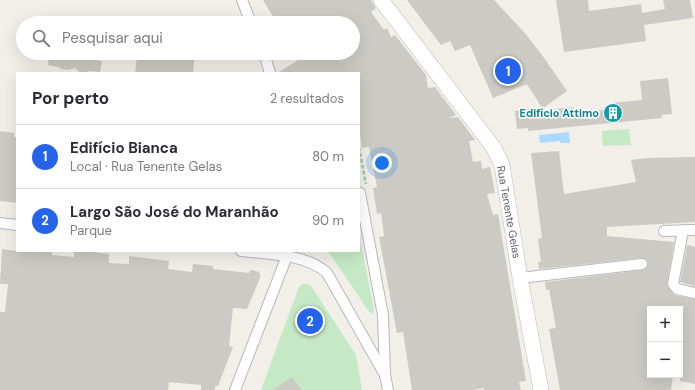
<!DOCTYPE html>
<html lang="pt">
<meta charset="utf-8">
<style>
body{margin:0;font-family:"DM Sans",sans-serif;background:#f7f7f7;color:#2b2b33}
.controls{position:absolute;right:12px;bottom:12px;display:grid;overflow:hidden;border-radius:0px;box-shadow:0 4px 16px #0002}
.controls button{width:36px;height:36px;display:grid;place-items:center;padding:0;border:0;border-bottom:1px solid #e1e1e2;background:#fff;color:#2b2b33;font:20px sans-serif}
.you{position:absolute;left:382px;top:163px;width:14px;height:14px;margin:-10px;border:3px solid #fff;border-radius:50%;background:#1a73e8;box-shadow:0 0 0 6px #1a73e833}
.badge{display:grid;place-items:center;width:26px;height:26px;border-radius:50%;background:#2563eb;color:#fff;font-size:13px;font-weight:700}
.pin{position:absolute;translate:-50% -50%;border:2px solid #fff;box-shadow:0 1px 4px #0006}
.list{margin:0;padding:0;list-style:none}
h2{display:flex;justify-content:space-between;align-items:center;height:52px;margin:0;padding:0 16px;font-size:17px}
h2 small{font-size:13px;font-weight:400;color:#7c7c81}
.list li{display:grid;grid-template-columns:26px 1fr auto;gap:12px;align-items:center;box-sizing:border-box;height:64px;padding:0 16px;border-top:1px solid #e1e1e2}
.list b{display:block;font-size:15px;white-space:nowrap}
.list p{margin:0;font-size:13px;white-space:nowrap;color:#7c7c81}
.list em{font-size:13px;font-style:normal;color:#7c7c81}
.icon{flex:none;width:22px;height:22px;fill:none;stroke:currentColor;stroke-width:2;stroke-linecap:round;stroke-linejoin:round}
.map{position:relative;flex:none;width:695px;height:390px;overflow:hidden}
.search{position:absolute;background:#fff;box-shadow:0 4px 16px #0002;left:16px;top:16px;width:344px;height:44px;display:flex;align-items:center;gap:10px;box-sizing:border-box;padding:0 14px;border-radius:22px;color:#7c7c81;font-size:15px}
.panel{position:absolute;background:#fff;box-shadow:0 4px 16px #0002;left:16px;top:72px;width:344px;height:180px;border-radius:0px}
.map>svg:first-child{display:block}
.green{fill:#c5e8c5}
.water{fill:#aadaff}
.building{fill:#cccac5}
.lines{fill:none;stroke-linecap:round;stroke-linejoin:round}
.street-casing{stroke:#b5b8bc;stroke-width:12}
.secondary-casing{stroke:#b6babf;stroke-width:16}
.path{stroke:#9cc7a9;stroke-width:2.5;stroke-dasharray:4 2;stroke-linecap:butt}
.street{stroke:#fff;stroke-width:10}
.secondary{stroke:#fff;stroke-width:15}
.labels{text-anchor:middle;stroke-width:3;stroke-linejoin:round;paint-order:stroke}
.culture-label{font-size:11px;font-weight:bold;fill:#0d838f;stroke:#fff;text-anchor:end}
.street-label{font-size:11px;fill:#5f6368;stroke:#fff}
</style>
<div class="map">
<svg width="695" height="390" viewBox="0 0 695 390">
<rect width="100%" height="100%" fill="#f1efe8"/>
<g class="green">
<polygon points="629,129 631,145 603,146 602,131"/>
<polygon points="359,233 374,310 372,314 370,313 328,251 359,251"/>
<polygon points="302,284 308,284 311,286 356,355 362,390 261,390 299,287"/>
</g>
<polygon class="water" points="569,132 570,143 561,143 560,141 540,143 539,135"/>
<g class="building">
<polygon points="263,0 371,0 376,8 371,12 384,30 387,28 391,37 395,35 426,75 428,88 435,87 456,115 449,118 458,117 475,140 469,141 473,162 481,161 482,169 490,167 495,193 487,194 493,215 498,214 526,381 519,382 521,390 484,390 484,388 473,390 412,390 403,332 397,333 379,237 384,236 381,213 377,214 373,188 377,187 369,147 362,148 359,129 359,73 277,73 310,53 353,53 353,23 277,23"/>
<polygon points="407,0 494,0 524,32 542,55 567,91 539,111 574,107 574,113 613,109 612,103 642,100 640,81 668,78 672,114 661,115 662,118 528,131 528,128 517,129 515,111 542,108 527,84 493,98 470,45 455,51 450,41 441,45"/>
<polygon points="556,0 588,0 589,11 641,4 642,13 665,9 663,0 690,0 693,18 644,25 646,41 564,52"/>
<polygon points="54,53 97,53 96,60 102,61 100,72 89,71 86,73 79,72 75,68 68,70 61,69 58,67 48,65 49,55 54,55"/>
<polygon points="173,53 195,53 193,73 135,73 137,56 172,60"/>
<polygon points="0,131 14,133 14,137 17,137 17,203 0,201"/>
<polygon points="559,151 564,194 636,182 631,160 648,158 695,157 695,222 607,227 607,236 674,242 667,285 672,293 675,295 695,299 695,384 680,381 680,318 682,309 650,309 650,375 673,375 671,390 560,390 549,329 556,328 549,289 546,290 545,282 643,270 646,269 648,264 647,260 641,258 539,269 538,262 541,262 538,239 542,238 531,153"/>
<polygon points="687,245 695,247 695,286 680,282"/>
<polygon points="2,249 17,251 52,251 52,255 74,257 74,251 83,251 109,254 109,263 129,264 129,256 169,261 168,269 192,272 193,264 213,266 213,269 249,273 250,270 256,271 260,273 260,278 247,309 233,308 229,346 233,347 218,386 215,386 215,390 201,390 201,385 169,382 168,390 0,390 0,312 5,312 8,284 0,284"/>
<polygon points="292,377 302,390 273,390"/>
</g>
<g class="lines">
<g class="street-casing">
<g id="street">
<polyline points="242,0 251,23"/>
<polyline points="264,53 270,73"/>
<polyline points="359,193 360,193 383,315 385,375 388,390"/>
<polyline points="0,223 17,225"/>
<polyline points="683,230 673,284 677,289 695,293"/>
<polyline points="664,231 695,230"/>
<path d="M241,251C268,254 307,254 327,273L385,375"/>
<polyline points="520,278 642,264"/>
<polyline points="235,390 287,256 287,251"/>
</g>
</g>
<g class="secondary-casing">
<polyline id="secondary" points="381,0 494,148 502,165 520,278 541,390"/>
</g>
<polyline class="path" points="359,147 366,184"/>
<use href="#street" class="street"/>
<use href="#secondary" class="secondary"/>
</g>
<defs>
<g id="building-disc" transform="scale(1)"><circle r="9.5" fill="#0f9aa8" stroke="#fff"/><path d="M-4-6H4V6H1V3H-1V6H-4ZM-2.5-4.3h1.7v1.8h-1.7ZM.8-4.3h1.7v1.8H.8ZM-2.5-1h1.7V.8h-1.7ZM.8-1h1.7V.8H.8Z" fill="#fff"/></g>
</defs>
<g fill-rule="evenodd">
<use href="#building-disc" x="613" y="113"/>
</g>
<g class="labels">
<g class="culture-label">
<text x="599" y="117">Edifício Attimo</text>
</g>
<g class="street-label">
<text transform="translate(509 212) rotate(80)" y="4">Rua Tenente Gelas</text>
</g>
</g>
</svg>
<div class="controls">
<button>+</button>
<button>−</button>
</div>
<div class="you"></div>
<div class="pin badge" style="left:508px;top:71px">1</div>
<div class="pin badge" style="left:310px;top:321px">2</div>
<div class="search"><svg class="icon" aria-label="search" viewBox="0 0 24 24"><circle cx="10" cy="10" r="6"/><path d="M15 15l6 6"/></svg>Pesquisar aqui</div>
<section class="panel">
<h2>Por perto<small>2 resultados</small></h2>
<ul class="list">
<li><span class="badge">1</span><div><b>Edifício Bianca</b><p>Local · Rua Tenente Gelas</p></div><em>80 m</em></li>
<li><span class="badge">2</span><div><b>Largo São José do Maranhão</b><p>Parque</p></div><em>90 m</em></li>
</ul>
</section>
</div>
